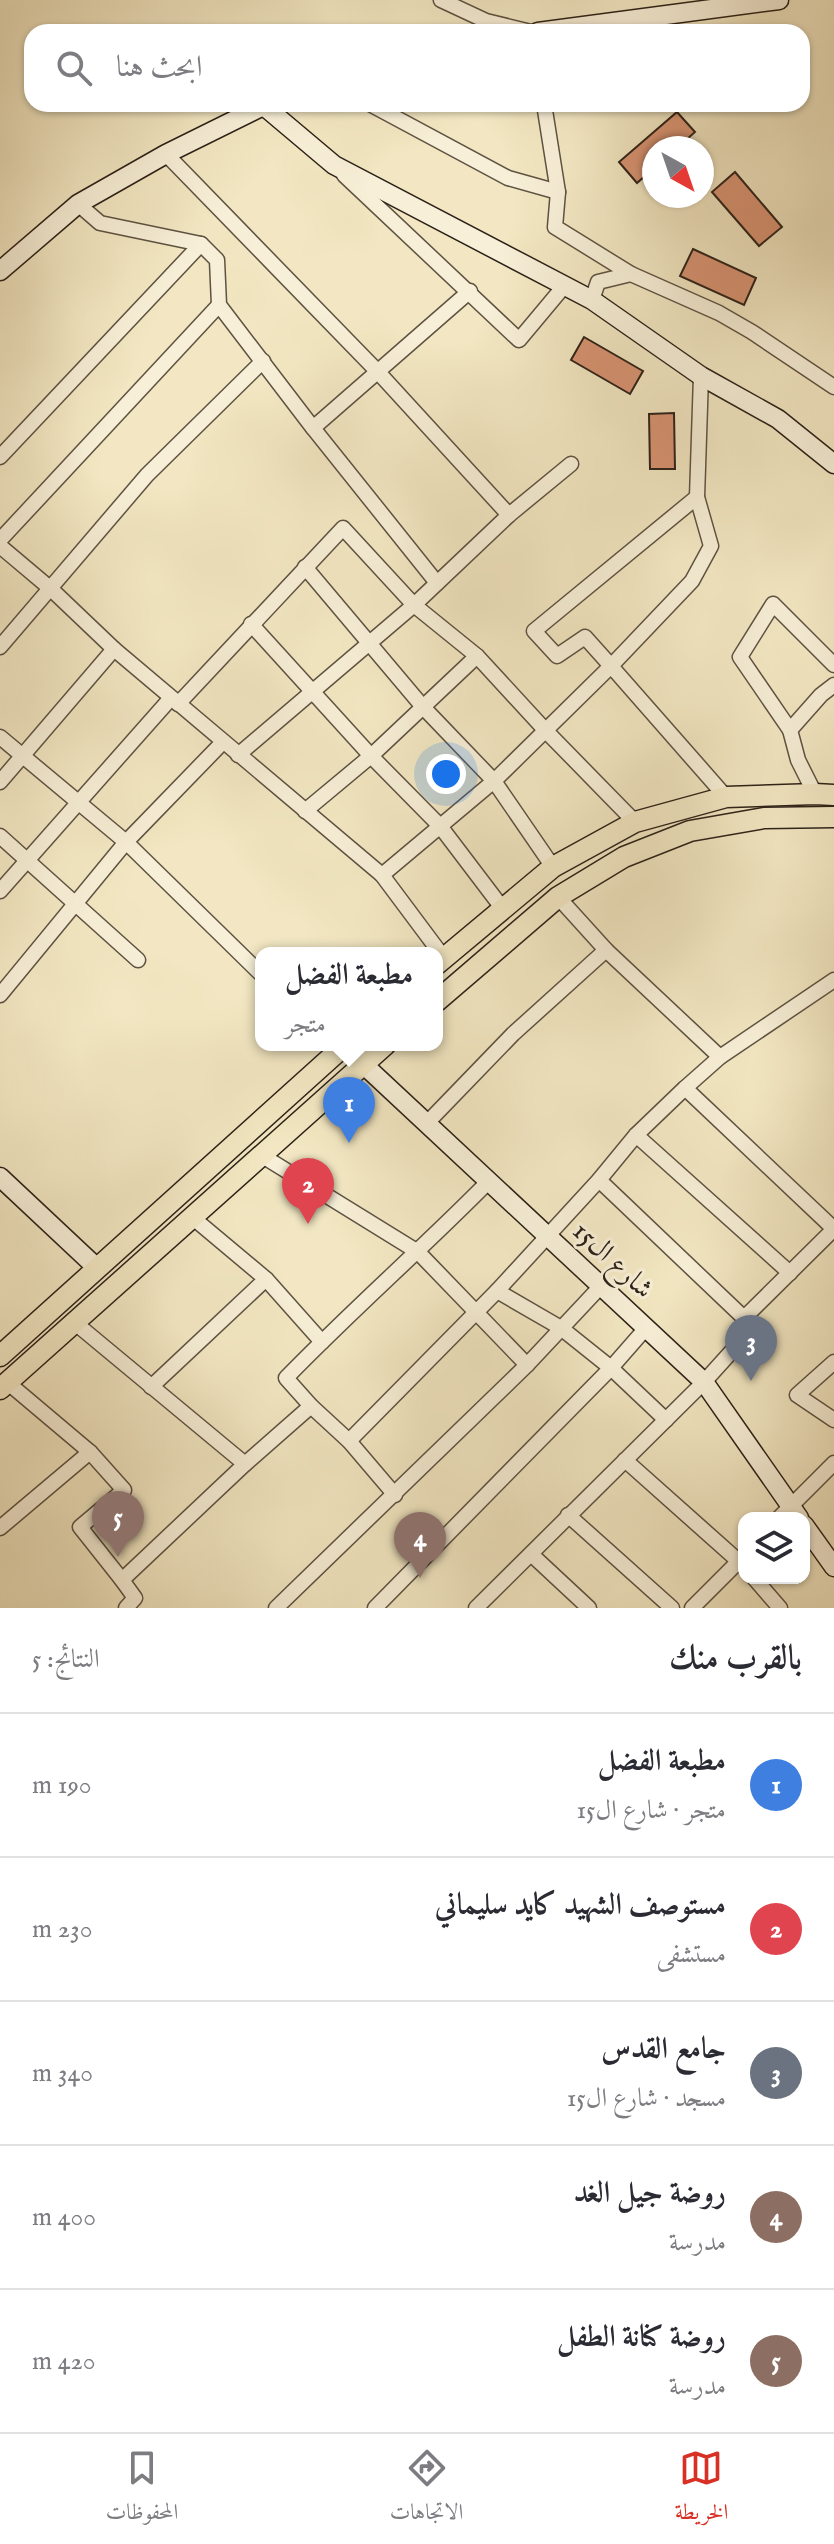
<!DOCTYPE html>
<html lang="ar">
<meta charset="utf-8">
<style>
body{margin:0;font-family:"IM FELL English",Amiri,serif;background:#f7f7f7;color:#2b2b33;direction:rtl}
.controls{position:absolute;right:24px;bottom:24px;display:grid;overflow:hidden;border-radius:16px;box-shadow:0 2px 6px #0004}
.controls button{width:72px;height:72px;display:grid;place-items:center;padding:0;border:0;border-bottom:2px solid #e1e1e2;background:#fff;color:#2b2b33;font:40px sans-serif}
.compass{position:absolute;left:642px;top:136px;width:72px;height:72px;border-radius:50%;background:#fff;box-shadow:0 2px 6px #0004;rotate:140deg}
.you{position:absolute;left:446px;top:774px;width:28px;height:28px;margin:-20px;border:6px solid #fff;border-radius:50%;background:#1a73e8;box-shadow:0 0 0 12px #1a73e833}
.badge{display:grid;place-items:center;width:52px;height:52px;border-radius:50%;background:#d93025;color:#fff;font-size:26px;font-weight:700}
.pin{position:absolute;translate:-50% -66px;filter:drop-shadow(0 2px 4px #0008)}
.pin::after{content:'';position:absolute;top:42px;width:28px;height:24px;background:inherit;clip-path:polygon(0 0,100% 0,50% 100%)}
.popup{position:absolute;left:255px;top:947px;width:188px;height:104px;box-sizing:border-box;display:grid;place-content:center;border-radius:16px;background:#fff;filter:drop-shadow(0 2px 6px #0005);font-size:26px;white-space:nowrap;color:#7c7c81}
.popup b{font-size:30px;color:#2b2b33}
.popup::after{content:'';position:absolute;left:50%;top:100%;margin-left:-16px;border:16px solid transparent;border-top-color:#fff}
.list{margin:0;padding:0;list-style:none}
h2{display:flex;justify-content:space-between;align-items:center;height:104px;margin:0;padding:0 32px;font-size:34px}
h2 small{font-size:26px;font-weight:400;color:#7c7c81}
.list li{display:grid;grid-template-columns:52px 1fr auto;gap:24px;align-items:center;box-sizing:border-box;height:144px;padding:0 32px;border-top:2px solid #e1e1e2}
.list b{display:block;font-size:30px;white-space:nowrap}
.list p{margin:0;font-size:26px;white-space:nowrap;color:#7c7c81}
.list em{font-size:26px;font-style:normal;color:#7c7c81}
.icon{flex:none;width:44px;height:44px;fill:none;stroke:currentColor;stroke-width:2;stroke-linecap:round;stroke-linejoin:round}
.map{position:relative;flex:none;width:834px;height:1608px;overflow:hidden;direction:ltr}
.search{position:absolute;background:#fff;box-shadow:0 2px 6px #0004;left:24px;right:24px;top:24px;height:88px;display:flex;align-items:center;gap:20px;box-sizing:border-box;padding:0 28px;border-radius:24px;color:#7c7c81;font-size:30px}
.sheet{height:824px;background:#fff}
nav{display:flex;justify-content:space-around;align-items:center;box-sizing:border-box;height:112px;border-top:2px solid #e1e1e2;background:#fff;font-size:22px;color:#7c7c81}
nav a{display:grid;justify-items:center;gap:4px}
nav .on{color:#d93025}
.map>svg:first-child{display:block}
.building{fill:#d89372;stroke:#2c2118;stroke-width:2}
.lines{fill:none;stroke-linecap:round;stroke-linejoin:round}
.street-casing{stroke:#5e5242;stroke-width:17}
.secondary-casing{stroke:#2c2118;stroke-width:21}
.primary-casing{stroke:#2c2118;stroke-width:23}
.street{stroke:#f7efd7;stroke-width:14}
.secondary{stroke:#f7efd7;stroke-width:18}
.primary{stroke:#f2e7c2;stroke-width:20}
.labels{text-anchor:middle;stroke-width:6;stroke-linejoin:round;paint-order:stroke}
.street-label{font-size:28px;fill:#2c2118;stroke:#f7efd7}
</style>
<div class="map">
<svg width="834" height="1608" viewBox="0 0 834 1608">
<rect width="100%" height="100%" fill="#f2e7c2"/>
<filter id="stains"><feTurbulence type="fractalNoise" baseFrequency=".0025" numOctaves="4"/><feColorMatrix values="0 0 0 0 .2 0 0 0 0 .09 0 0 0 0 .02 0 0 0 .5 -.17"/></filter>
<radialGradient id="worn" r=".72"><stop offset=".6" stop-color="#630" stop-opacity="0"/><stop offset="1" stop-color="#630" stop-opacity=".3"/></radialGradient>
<g class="building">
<polygon points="677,112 695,132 677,148 654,148 654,168 637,183 619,162"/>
<polygon points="735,172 782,227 759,246 712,192"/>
<polygon points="693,249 756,278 744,305 680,276"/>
<polygon points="584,337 643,371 630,394 571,360"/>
<polygon points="674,413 675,469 650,469 649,414"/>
</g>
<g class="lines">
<g class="street-casing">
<g id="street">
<polyline points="441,0 486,21 531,32"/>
<polyline points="370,104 508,178 558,192"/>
<polyline points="544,104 558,192 555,227 631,274 719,313 752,332 834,387"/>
<polyline points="166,154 378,372 509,515"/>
<polyline points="344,175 519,340 565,285"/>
<polyline points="78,204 100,223 201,244 217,260 219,305 313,428 437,583"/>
<polyline points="592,300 598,282 631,274"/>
<polyline points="701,376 697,497 711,546 692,581 611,666 726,797"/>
<polyline points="313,428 470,291"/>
<polyline points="0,457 201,244"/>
<polyline points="0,540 219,305"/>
<polyline points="0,546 51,589 114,649 382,875 444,958"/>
<polyline points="305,567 423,707 494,781 553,867"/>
<polyline points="251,624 371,756 440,826 503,909"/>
<polyline points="0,647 147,475 263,361"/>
<polyline points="178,704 343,528 414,605 477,656 546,731 635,822"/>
<polyline points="790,730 740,657 773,604 834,665"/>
<polyline points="0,737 126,842 261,974"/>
<polyline points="238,755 414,605 509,515 571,464"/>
<polyline points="0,782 114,649"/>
<polyline points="815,794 798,760 790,730 821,695 834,685"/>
<polyline points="305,811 371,756 477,656"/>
<polyline points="0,836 138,960"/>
<polyline points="382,875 494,781 611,666 585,637 557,656 534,631 697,497"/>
<polyline points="0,891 171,698"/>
<polyline points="558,897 606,950 720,1057"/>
<polyline points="0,995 126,842 223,742"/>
<polyline points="685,1088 834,1229"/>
<polyline points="427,1123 513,1034 606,950"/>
<polyline points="636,1135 790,1273"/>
<polyline points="261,1155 418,1252 527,1365"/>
<polyline points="192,1217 266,1279 322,1342"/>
<polyline points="497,1291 561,1328 611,1368 666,1420"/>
<polyline points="744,1318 834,1229"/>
<polyline points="74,1322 245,1464"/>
<polyline points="834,1362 797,1395 834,1420"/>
<polyline points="7,1382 90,1452 124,1490 80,1527 122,1580"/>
<polyline points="151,1387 266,1279"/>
<polyline points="349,1441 497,1291 599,1180 636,1135 685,1088 720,1057 834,980"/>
<polyline points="625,1460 744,1566"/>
<path d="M395,1495L349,1441L311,1406L286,1378C352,1310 423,1248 489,1181"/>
<polyline points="568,1515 672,1608"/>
<polyline points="779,1518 834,1463"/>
<polyline points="0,1528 90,1452"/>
<polyline points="531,1554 589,1608"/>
<polyline points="754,1578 780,1608"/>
<polyline points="126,1608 135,1598 122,1580 245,1464 311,1406"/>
<polyline points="276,1608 527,1365 601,1286"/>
<polyline points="375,1608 611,1368 646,1328"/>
<polyline points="476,1608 704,1382 741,1341 744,1318 599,1180"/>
<polyline points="692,1608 744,1556"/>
</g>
</g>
<g class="secondary-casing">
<g id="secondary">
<polyline points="538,32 779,0"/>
<polyline points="264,106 334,165 592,300 701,376 778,419 834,464"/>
<polyline points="0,271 78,204 166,154 267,104"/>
<polyline points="363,1064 704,1382 799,1518"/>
<polyline points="0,1177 97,1268"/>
<polyline points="804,1525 834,1567"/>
</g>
</g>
<g class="primary-casing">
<g id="primary">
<polyline points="437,964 553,867 635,822 726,797 815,794 834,795"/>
<polyline points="437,1001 558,897 624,857 690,831 764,818 834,817"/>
<polyline points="0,1356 345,1045"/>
<polyline points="0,1389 385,1045"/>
</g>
</g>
<use href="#street" class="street"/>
<use href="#secondary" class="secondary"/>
<use href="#primary" class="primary"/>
</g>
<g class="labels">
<g class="street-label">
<text transform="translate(614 1259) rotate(43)" y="10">شارع ال15</text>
</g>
</g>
<rect width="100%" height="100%" filter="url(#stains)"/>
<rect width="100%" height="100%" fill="url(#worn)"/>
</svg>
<div class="controls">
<button><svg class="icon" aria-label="layers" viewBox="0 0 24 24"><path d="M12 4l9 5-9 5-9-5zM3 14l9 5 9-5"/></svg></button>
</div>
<svg class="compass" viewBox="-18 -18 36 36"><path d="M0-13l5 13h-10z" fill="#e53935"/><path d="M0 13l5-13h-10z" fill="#7c7c81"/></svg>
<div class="you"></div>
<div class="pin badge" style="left:349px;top:1143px;background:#3f7fe0">1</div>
<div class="popup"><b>مطبعة الفضل</b>متجر</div>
<div class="pin badge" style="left:308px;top:1224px;background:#e0444e">2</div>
<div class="pin badge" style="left:751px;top:1381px;background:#6b7280">3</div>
<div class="pin badge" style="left:420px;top:1578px;background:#8d6e63">4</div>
<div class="pin badge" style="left:118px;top:1557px;background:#8d6e63">5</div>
<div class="search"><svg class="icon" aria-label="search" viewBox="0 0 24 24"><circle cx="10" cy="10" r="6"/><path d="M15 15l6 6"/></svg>ابحث هنا</div>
</div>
<section class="sheet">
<h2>بالقرب منك<small>النتائج: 5</small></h2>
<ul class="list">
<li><span class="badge" style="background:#3f7fe0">1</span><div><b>مطبعة الفضل</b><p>متجر · شارع ال15</p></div><em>190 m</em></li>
<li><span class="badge" style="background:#e0444e">2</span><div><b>مستوصف الشهيد كايد سليماني</b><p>مستشفى</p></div><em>230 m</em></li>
<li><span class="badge" style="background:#6b7280">3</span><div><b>جامع القدس</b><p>مسجد · شارع ال15</p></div><em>340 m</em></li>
<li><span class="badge" style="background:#8d6e63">4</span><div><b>روضة جيل الغد</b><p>مدرسة</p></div><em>400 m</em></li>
<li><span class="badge" style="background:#8d6e63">5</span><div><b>روضة كنانة الطفل</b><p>مدرسة</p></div><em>420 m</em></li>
</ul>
</section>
<nav>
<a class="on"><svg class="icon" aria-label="map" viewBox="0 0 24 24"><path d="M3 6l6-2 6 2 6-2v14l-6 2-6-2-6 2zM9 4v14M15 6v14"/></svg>الخريطة</a>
<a><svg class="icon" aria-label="directions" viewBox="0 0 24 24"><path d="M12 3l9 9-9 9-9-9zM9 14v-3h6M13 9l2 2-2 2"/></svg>الاتجاهات</a>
<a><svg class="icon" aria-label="saved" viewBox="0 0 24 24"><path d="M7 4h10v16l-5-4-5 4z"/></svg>المحفوظات</a>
</nav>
